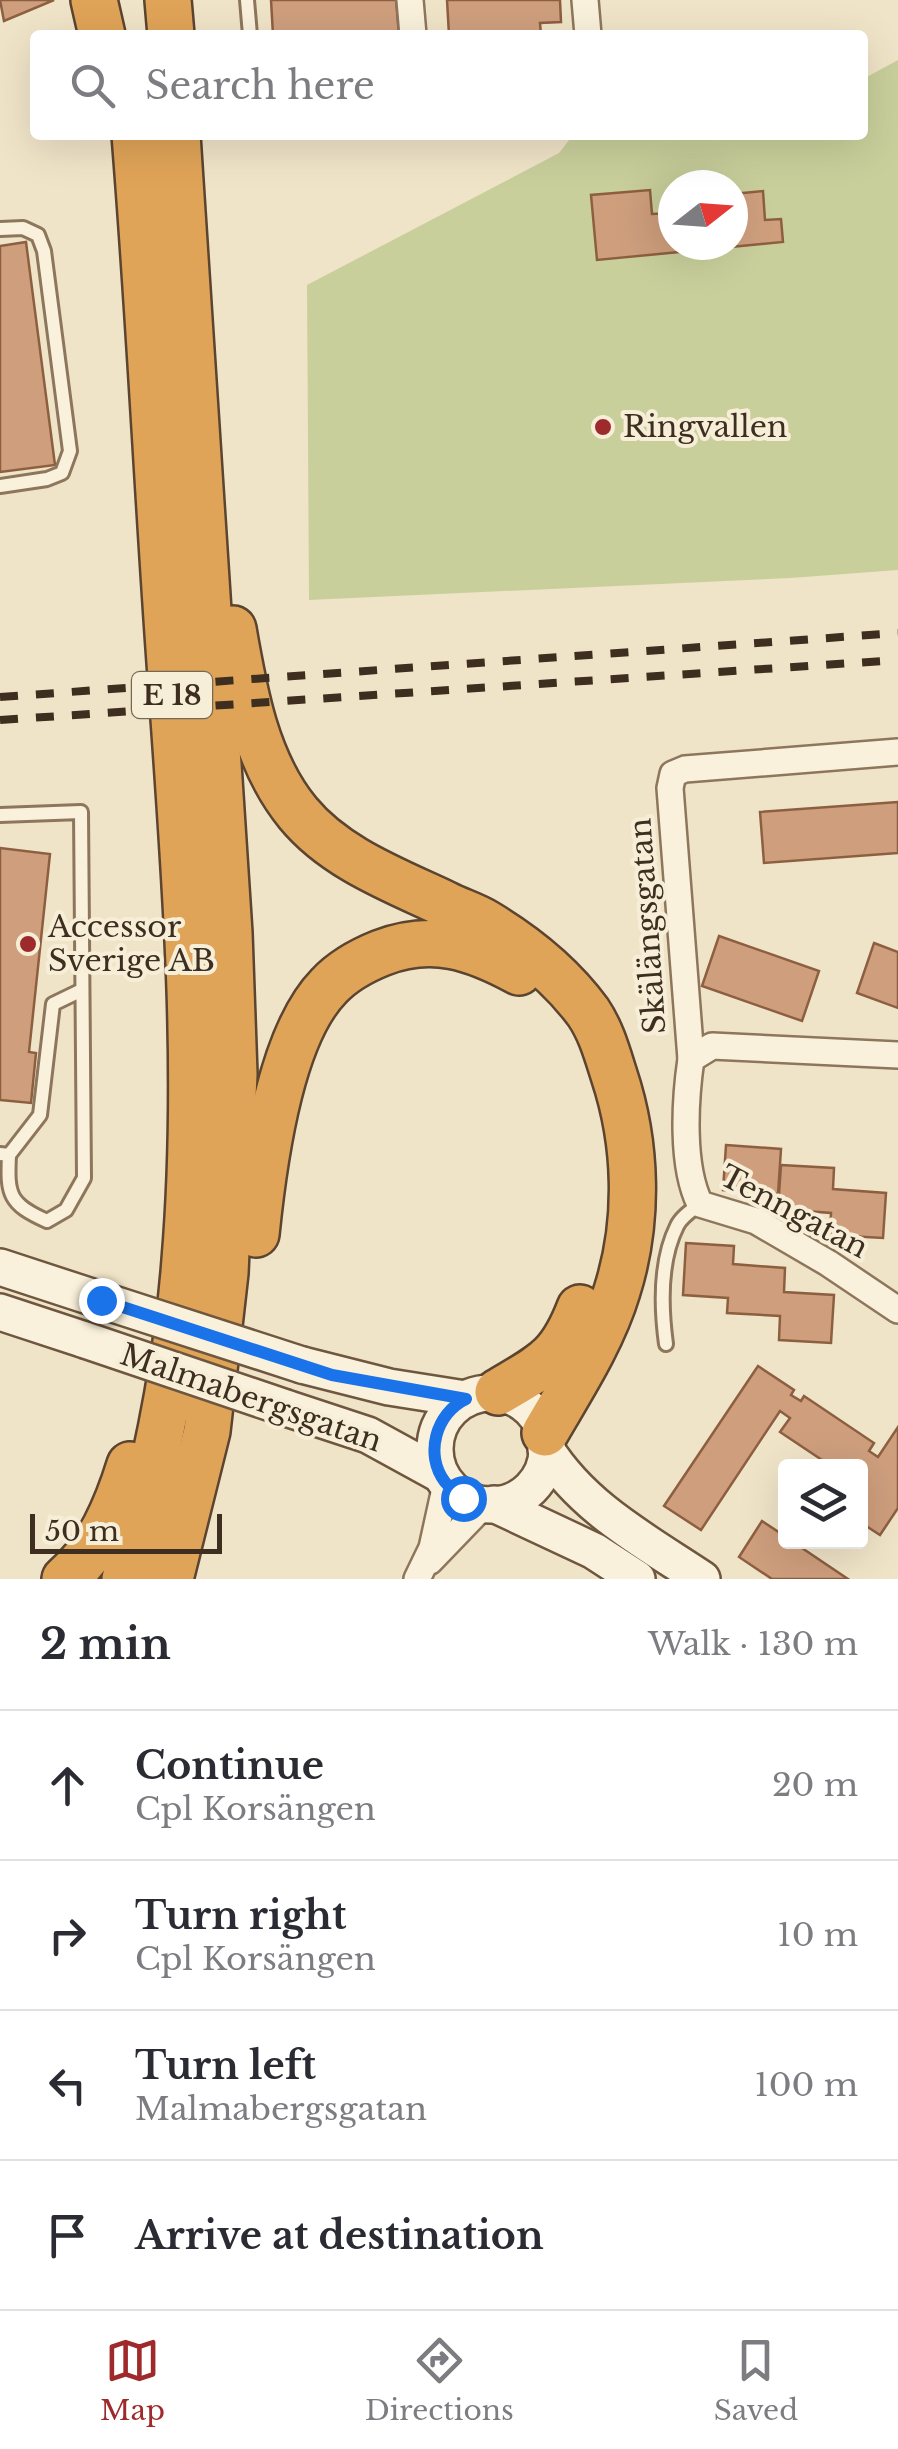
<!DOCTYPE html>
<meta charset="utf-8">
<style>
body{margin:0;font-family:"Libre Baskerville",serif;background:#f7f7f7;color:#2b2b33}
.controls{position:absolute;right:30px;bottom:30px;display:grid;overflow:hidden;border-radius:10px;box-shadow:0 10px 40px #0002}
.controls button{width:90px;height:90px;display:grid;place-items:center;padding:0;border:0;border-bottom:2px solid #e1e1e2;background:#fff;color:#2b2b33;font:50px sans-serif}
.compass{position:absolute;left:658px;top:170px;width:90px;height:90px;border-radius:50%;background:#fff;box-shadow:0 10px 40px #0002;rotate:73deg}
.scale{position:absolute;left:30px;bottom:25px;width:192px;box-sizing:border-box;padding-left:10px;border:5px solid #3d2e20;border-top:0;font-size:28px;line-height:35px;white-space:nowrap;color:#3d2e20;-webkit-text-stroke:8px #f7eed8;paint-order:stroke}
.stop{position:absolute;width:30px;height:30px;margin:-22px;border:8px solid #1a73e8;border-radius:50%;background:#fff}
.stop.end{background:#1a73e8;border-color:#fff;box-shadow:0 2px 10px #0008}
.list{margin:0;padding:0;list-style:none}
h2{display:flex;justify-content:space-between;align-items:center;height:130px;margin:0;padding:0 40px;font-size:42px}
h2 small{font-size:32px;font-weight:400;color:#7c7c81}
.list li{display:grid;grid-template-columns:65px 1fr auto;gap:30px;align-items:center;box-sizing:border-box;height:150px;padding:0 40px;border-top:2px solid #e1e1e2}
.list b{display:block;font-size:38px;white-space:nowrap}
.list p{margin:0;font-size:32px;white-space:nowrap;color:#7c7c81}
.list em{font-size:32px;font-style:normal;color:#7c7c81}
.icon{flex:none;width:55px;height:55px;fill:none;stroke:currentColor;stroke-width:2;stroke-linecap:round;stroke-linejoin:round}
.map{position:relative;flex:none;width:898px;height:1579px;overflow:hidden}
.search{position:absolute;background:#fff;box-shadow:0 10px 40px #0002;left:30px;right:30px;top:30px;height:110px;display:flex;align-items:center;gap:25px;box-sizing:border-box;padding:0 35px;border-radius:10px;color:#7c7c81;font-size:38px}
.sheet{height:730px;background:#fff}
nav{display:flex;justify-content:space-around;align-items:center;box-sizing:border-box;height:140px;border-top:2px solid #e1e1e2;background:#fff;font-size:28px;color:#7c7c81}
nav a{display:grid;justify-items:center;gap:5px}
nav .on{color:#9e2a2b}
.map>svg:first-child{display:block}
.green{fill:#c9cf9b;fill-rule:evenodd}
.building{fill:#cf9f7d;stroke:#8d5f41;stroke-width:2.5}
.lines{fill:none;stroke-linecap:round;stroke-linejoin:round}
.service-casing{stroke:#8d765c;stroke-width:18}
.minor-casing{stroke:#8d765c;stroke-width:30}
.secondary-casing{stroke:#6f573f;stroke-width:40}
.motorway-casing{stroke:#5b4430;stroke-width:50}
.service{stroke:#faf1dc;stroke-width:12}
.minor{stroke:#faf1dc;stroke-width:25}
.secondary{stroke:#faf1dc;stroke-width:35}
.motorway{stroke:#e0a458;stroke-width:45}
.rail{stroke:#3d2e20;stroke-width:8;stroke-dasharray:18 18;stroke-linecap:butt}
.secondary-bridge-casing{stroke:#6f573f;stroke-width:40;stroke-linecap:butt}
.secondary-bridge{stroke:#faf1dc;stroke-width:35}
.route{stroke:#1a73e8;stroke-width:12}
.poi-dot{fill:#9e2a2b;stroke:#f7eed8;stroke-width:4}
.labels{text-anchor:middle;stroke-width:8;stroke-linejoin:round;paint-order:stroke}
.shield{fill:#f7eed8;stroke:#756857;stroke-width:2.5}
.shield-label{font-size:28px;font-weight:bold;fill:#3d2e20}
.poi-label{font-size:30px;fill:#3d2e20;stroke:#f7eed8;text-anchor:start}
.street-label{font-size:30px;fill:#3d2e20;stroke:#f7eed8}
</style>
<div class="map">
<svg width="898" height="1579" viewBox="0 0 898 1579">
<rect width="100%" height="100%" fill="#f0e4c8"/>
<path class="green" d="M898,60V570L791,578L309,600L307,285L559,153L573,135H863V79ZM673,185H733V245H673Z"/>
<g class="building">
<polygon points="0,0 54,0 4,21"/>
<polygon points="271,0 396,0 399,35 273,35"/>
<polygon points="447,0 560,0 561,22 540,23 541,35 449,35"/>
<polygon points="650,190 652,214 673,213 673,245 733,245 733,194 763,191 765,220 781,219 783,242 597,260 591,195"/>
<polygon points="26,242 55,465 0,472 0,246"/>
<polygon points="898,802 898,853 764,863 760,812"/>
<polygon points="0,848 50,854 29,1052 36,1053 31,1103 0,1100"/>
<polygon points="719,936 819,971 802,1021 702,986"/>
<polygon points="874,943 898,952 898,1008 857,993"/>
<polygon points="726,1145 781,1149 778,1194 723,1190"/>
<polygon points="781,1165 834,1168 833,1189 886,1193 883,1238 830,1235 831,1213 778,1209"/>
<polygon points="686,1243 734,1246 733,1264 785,1268 784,1292 834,1295 831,1343 779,1340 780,1316 727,1313 728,1298 683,1295"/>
<polygon points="758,1366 794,1390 791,1395 801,1401 804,1396 874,1443 869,1451 878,1457 898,1427 898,1508 880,1535 860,1522 860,1483 866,1475 860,1466 831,1466 780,1432 790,1418 780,1411 701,1530 664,1506"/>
<polygon points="762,1521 786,1537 786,1542 793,1542 848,1579 772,1579 739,1557"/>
</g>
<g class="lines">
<g class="service-casing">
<g id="service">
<polyline points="247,0 250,35"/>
<polyline points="0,229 23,228 38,235 44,251 70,451 62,473 47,479 0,486"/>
<path d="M0,815L81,812L84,1178L66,1210L47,1221C9,1204 7,1195 9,1155L0,1154"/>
<polyline points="9,1155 40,1115 53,1004 82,990"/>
<path d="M666,1344C661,1307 660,1260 677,1226C681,1217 692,1210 700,1204"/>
</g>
</g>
<g class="minor-casing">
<g id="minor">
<polyline points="410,0 413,35"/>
<polyline points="585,0 588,35"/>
<path d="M898,1055L712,1046L691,1059C685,1100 681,1166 700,1204L756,1221L828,1263L898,1310"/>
<polyline points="691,1059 670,788 673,774 685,769 898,752"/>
<polyline points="430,1561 484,1505"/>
<polyline points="417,1579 432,1548 446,1484"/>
</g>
</g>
<g class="secondary-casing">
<g id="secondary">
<polyline points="0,1267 101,1300"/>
<polyline points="0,1312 85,1340"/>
<polyline points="302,1365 389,1387 465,1399"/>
<circle cx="491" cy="1449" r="56"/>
<polyline points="286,1408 368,1435 441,1475"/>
<path d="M546,1449C583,1508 645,1541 702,1579"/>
<polyline points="494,1504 594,1551 637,1579"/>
</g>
</g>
<g class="motorway-casing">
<g id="motorway">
<polyline points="94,0 102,35"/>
<polyline points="168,0 171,35"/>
<path d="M233,629C244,693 256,762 298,813C335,858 394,880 445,904C458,911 473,915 486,923C526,947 560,974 588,1012C601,1031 607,1053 614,1075C637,1144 639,1222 617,1291C602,1341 571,1388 545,1433"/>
<path d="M256,1234C263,1165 279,1037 329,986C343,971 361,961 381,953C432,933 473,947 519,972"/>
<path d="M498,1392C543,1365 560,1360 580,1308"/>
<path d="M65,1579C99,1550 117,1507 130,1465"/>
<path d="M125,1579C154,1475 177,1368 185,1260C202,1056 183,851 169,648C157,477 149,306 135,135"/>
<polyline points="170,1579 207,1431 225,1273 234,1074 229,933 177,135"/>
</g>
</g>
<use href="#service" class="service"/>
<use href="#minor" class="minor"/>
<use href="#secondary" class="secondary"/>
<use href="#motorway" class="motorway"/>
<g class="rail">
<polyline points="0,697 898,633"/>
<polyline points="0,720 898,660"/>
</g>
<g class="secondary-bridge-casing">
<g id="secondary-bridge">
<polyline points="101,1300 302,1365"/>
<polyline points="85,1340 286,1408"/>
</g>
</g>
<use href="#secondary-bridge" class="secondary-bridge"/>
</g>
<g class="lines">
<path class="route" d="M101,1300L332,1375L466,1399C436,1413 424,1455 445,1482C450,1488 457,1493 463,1498"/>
</g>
<g class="poi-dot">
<circle cx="603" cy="427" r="10"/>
<circle cx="28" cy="944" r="10"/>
</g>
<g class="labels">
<rect class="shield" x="132" y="672" width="80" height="46" rx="8"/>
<g class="shield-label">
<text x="172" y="705">E 18</text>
</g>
<g class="poi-label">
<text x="623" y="437">Ringvallen</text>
<text x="48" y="937">Accessor<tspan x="48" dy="34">Sverige AB</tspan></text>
</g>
<g class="street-label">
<text transform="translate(648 926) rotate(-94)" y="10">Skälängsgatan</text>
<text transform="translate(794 1212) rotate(28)" y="10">Tenngatan</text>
<text transform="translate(251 1398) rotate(19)" y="10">Malmabergsgatan</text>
</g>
</g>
</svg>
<div class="controls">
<button><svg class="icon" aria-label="layers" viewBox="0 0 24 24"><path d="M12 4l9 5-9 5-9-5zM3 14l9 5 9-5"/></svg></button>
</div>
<svg class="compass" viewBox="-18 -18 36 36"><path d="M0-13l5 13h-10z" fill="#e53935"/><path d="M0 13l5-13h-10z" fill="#7c7c81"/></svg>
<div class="scale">50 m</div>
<div class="stop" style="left:463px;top:1498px"></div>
<div class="stop end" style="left:101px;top:1300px"></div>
<div class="search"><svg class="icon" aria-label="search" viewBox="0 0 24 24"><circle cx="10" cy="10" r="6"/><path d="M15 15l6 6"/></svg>Search here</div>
</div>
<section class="sheet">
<h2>2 min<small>Walk · 130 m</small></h2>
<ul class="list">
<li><svg class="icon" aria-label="ahead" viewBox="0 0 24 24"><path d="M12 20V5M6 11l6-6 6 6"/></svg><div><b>Continue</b><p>Cpl Korsängen</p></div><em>20 m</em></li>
<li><svg class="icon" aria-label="right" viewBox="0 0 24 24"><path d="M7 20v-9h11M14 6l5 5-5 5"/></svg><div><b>Turn right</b><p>Cpl Korsängen</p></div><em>10 m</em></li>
<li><svg class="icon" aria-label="left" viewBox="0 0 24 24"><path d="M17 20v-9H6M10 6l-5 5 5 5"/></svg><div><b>Turn left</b><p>Malmabergsgatan</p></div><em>100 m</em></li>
<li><svg class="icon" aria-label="arrive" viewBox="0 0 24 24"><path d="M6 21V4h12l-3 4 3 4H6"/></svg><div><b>Arrive at destination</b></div></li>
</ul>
</section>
<nav>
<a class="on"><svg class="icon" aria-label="map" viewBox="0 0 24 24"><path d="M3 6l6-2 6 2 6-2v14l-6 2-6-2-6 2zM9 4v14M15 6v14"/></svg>Map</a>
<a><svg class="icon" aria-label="directions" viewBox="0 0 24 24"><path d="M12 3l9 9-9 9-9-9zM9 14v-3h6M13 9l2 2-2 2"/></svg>Directions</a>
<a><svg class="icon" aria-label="saved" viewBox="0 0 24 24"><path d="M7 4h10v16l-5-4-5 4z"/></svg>Saved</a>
</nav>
